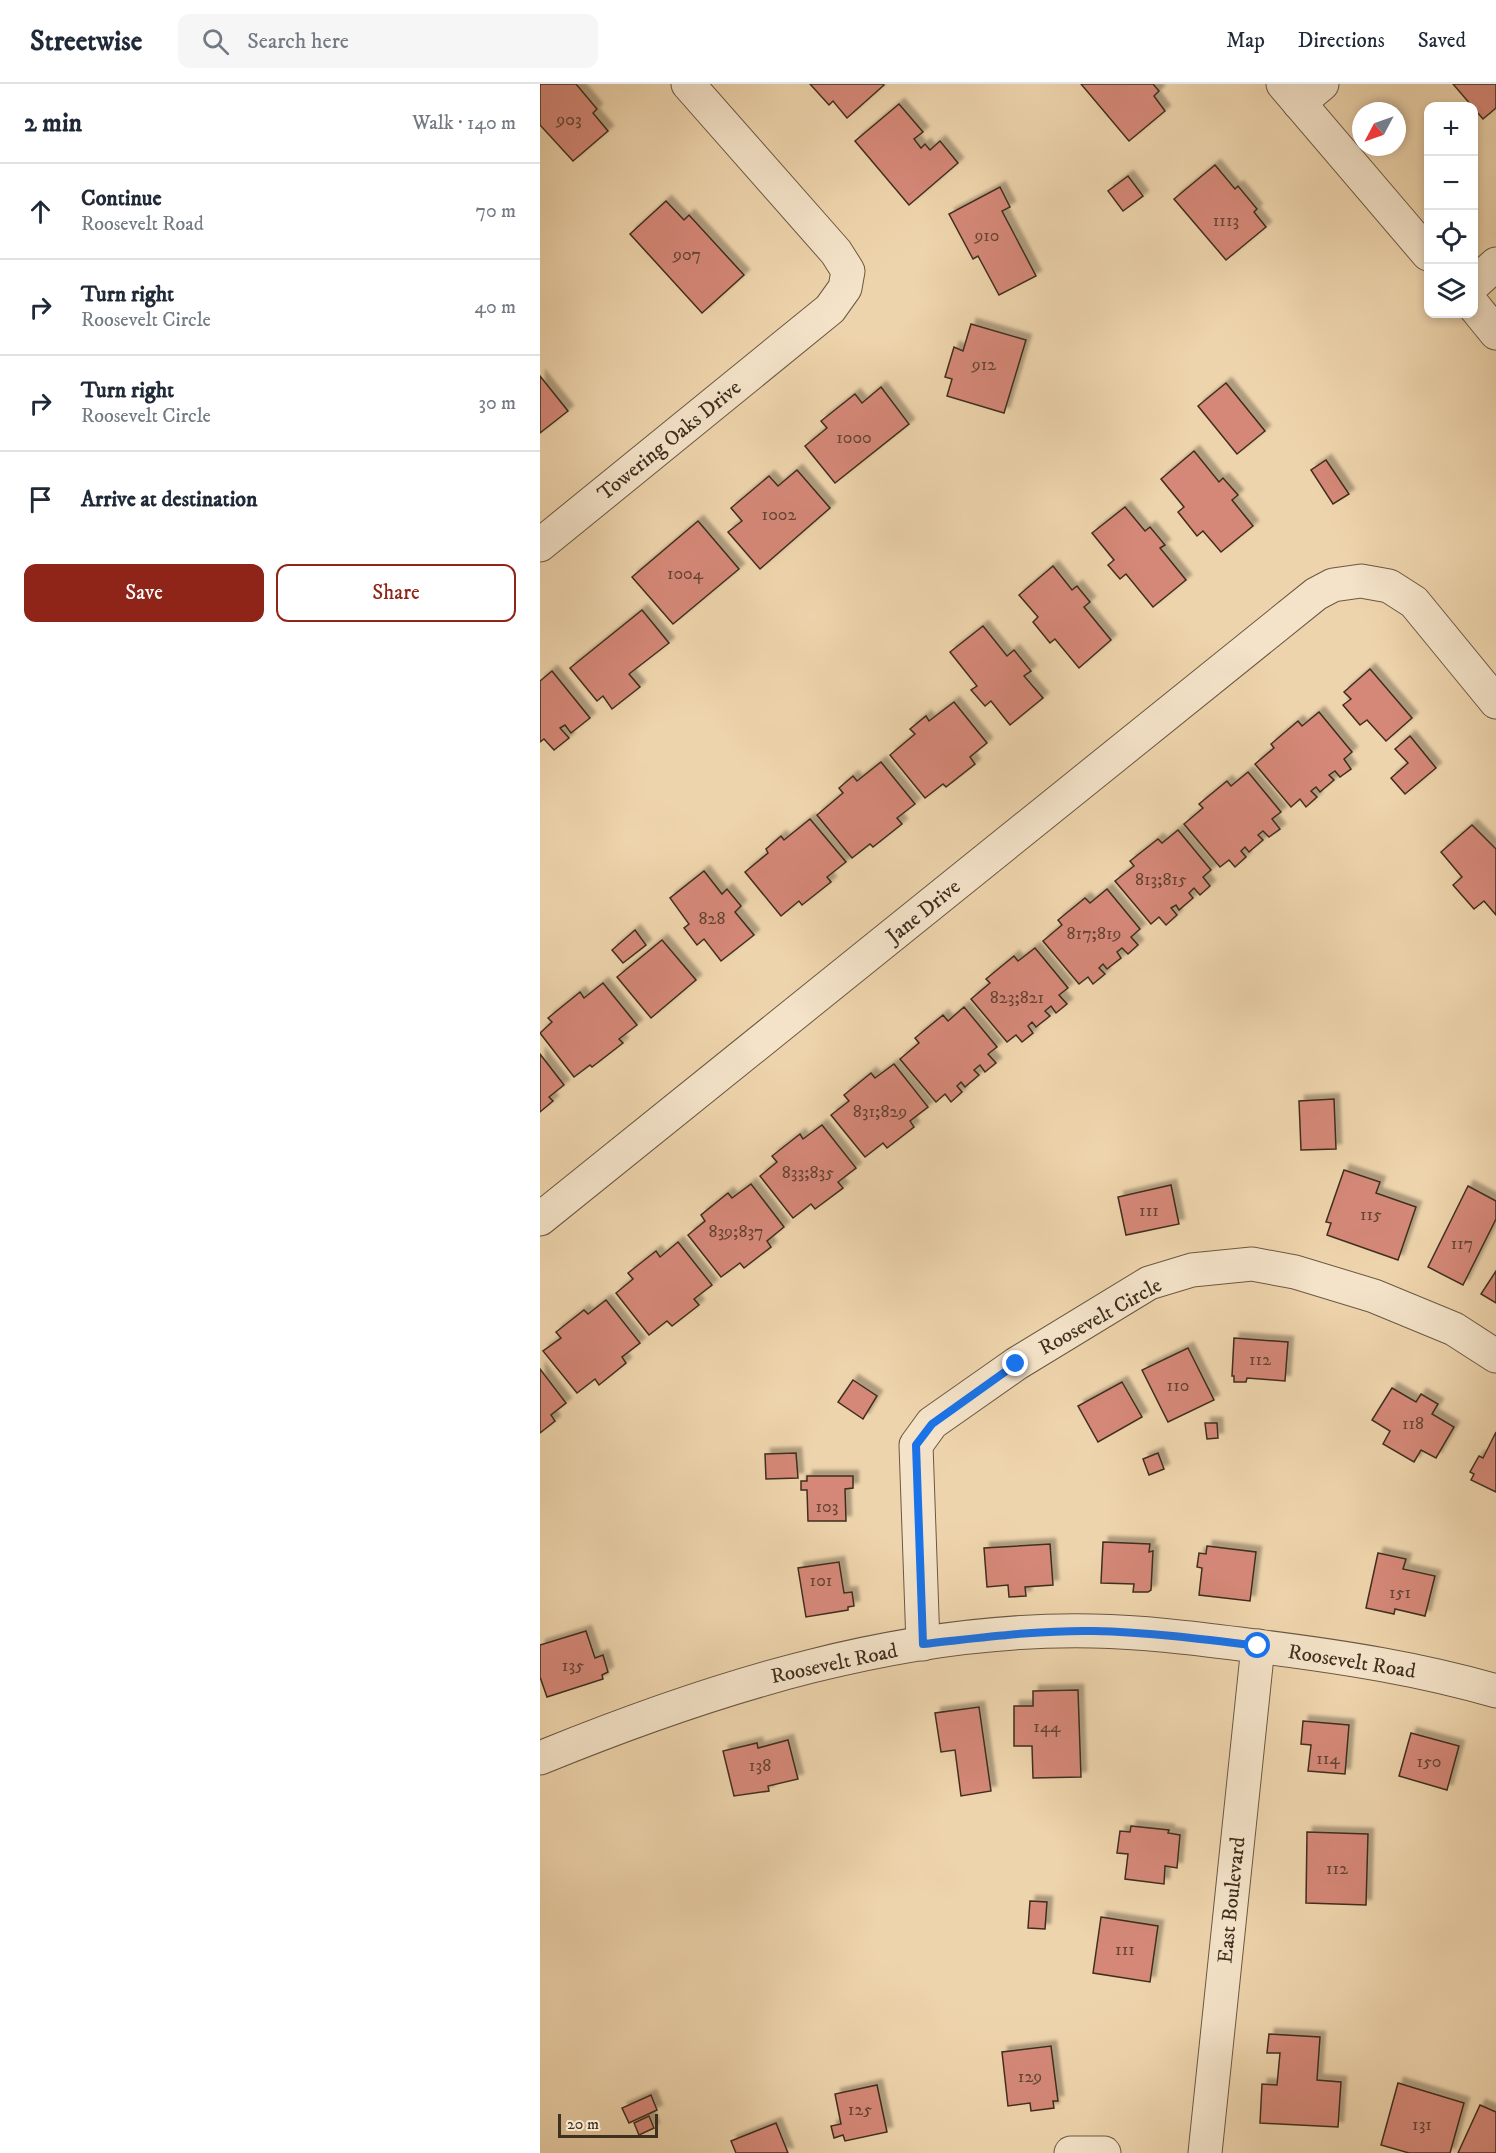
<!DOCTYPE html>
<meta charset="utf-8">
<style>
body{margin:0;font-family:"IM FELL DW Pica",serif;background:#f6f6f7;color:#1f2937}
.controls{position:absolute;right:18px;top:18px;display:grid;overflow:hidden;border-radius:12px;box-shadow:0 3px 9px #0003}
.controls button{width:54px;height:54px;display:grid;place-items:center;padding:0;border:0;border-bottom:2px solid #e0e1e3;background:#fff;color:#1f2937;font:30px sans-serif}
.compass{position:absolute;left:812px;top:18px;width:54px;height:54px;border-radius:50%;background:#fff;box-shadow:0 3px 9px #0003;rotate:229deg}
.scale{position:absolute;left:18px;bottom:15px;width:100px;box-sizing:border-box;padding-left:6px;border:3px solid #3f2f1e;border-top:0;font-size:16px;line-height:21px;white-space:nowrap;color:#3f2f1e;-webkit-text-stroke:4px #f4e3c9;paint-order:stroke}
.stop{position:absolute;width:18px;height:18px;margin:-14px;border:4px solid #1a73e8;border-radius:50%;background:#fff}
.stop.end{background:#1a73e8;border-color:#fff;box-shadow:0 2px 6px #0008}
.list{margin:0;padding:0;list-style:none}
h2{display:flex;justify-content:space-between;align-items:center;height:78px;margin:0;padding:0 24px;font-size:26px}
h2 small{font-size:20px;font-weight:400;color:#747a83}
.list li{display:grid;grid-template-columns:39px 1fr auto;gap:18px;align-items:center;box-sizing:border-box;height:96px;padding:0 24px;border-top:2px solid #e0e1e3}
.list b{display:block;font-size:22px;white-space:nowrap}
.list p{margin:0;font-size:20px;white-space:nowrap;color:#747a83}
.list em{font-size:20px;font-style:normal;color:#747a83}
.actions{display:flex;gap:12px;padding:18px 24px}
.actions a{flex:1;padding:14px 0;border:2px solid #8f2418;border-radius:12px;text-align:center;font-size:21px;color:#8f2418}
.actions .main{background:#8f2418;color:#fff}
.icon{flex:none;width:33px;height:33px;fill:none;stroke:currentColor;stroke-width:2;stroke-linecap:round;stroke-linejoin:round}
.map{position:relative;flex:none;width:956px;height:2069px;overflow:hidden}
header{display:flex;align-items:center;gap:36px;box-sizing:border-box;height:84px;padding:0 30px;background:#fff;border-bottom:2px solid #e0e1e3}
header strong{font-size:28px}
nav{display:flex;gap:33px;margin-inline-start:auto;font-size:21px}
.search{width:420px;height:54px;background:#f6f6f7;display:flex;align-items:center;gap:15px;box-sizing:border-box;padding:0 21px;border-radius:12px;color:#747a83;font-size:22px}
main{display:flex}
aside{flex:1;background:#fff}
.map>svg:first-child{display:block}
.building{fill:#d58878;stroke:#3f2f1e;stroke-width:1.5;filter:url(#shadow)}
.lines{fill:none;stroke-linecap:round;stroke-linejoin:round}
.minor-casing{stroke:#6b5842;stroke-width:35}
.minor{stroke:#f4e3c9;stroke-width:33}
.route{stroke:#1a73e8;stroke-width:8}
.labels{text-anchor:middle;stroke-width:4.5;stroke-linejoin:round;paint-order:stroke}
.number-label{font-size:18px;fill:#644534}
.street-label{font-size:21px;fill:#3f2f1e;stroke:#f4e3c9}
</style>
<header>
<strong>Streetwise</strong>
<div class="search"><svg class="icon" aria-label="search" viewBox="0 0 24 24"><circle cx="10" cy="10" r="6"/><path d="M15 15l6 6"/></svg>Search here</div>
<nav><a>Map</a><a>Directions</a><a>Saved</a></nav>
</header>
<main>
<aside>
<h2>2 min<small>Walk · 140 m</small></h2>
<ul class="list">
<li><svg class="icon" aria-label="ahead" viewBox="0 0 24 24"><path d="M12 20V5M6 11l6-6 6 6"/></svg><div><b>Continue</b><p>Roosevelt Road</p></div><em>70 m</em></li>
<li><svg class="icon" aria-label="right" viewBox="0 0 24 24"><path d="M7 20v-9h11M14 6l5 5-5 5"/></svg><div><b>Turn right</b><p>Roosevelt Circle</p></div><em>40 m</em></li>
<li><svg class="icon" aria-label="right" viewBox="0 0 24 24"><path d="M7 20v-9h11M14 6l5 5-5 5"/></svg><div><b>Turn right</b><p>Roosevelt Circle</p></div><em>30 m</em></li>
<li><svg class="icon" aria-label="arrive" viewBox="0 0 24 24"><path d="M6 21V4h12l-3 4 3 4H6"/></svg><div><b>Arrive at destination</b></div></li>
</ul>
<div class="actions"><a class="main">Save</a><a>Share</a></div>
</aside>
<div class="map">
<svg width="956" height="2069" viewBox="0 0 956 2069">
<defs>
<filter id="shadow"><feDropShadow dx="5.5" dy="-5.5" stdDeviation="1.5" flood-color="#0004"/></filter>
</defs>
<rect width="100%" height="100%" fill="#eed4ac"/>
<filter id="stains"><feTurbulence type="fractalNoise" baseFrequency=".00333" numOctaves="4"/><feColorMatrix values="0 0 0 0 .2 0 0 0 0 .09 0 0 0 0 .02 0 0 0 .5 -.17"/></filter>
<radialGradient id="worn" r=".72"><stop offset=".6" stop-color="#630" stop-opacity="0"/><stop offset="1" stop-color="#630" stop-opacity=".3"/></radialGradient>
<g class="building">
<polygon points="0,0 36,0 57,25 53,29 68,47 33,77 0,41"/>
<polygon points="270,0 343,0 344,1 307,34 293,17 289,21"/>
<polygon points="541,0 613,0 619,7 614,12 625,27 589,57"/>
<polygon points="913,0 956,0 956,24 943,35"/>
<polygon points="359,20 383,48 374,55 381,64 385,60 390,66 400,57 418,79 369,121 315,57"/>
<polygon points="675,81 695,105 698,102 717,125 714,128 726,143 686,176 634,115"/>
<polygon points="588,92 603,112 583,127 568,107"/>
<polygon points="460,103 470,123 462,127 496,192 459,211 438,172 433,175 409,130"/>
<polygon points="126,117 144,136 149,131 204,191 162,229 90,150"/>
<polygon points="431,240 486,256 464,329 407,312 412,295 405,293 414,263 423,267"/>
<polygon points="0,292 28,327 0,349"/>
<polygon points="686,299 725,347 697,370 658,322"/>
<polygon points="341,303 369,340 295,399 265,362 287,344 281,337 315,310 322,319"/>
<polygon points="654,367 679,398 683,394 698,411 692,416 713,442 681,468 663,447 657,452 638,428 644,423 621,395"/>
<polygon points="786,376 809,410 793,420 771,386"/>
<polygon points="257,386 290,424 220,485 188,448 202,437 191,424 229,392 238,402"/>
<polygon points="585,423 605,447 610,443 625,461 620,464 646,496 613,523 586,490 580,495 568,481 574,476 552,449"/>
<polygon points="158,437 199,485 133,540 92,493"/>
<polygon points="513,482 532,506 537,502 550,518 544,523 571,556 539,584 515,555 510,559 493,538 498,533 479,511"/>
<polygon points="102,526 129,559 89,590 100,603 72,625 63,612 57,617 30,584"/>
<polygon points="443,542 467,572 474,566 491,587 484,592 503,614 470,641 451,617 445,622 431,606 437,602 410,568"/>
<polygon points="830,585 872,634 846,657 827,636 820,641 803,621 811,615 804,608"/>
<polygon points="12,587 50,634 31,649 25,641 20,644 29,654 14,666 4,655 0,658 0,597"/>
<polygon points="414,618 447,659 430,673 435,680 406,703 403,700 385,714 350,671 375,650 370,645 386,632 389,637"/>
<polygon points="779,628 812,668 804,675 811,685 800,693 795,687 789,691 794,696 780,708 776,703 771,707 777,713 766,723 760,715 751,723 715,680 734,664 731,660 758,637 762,642"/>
<polygon points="870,652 896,684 865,710 851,694 868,679 855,665"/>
<polygon points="341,678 375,720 357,734 362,740 333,763 330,760 312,774 277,731 303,709 299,704 313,692 317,697"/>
<polygon points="708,688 741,728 732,735 740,745 729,753 723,747 718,751 723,756 709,768 705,763 701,767 706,773 695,783 689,776 680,783 644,740 663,724 659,720 687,697 691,702"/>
<polygon points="270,735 306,778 287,793 291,798 262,821 259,817 241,832 205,788 228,769 226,765 241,752 244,756"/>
<polygon points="932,741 956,765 956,831 944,817 934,825 913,801 922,793 901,768"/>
<polygon points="638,746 671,786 663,793 670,802 660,811 654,804 649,809 653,814 639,826 636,821 631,824 637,831 626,841 619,833 611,840 575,797 594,782 590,777 618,755 622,759"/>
<polygon points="164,787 182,810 187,805 201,822 195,828 214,851 181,877 164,855 157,861 144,844 149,840 130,814"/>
<polygon points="567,805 600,845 591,853 598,861 588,870 582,864 577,868 581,874 567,885 563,880 559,884 565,890 553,900 548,893 539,900 503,857 522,841 518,836 545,814 550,819"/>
<polygon points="95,846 106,861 83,879 72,866"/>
<polygon points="122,856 156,896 111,934 77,893"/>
<polygon points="495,864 528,904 519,911 527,920 516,929 511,922 505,927 510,932 496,943 492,938 488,942 493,949 482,958 476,951 467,958 431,915 450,899 446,895 474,872 478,877"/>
<polygon points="63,899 97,941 79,955 83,959 52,983 50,981 34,993 0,949 12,938 8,934 40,908 44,914"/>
<polygon points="424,923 457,963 448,970 456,979 445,988 440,981 434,986 439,991 425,1003 421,998 417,1002 422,1008 411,1018 405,1010 396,1018 360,975 379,959 375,954 403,931 408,937"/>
<polygon points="0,970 24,1001 9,1013 13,1017 0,1028"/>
<polygon points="354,980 388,1023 370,1037 374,1043 347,1064 343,1059 325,1073 291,1031 309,1017 304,1011 331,989 335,994"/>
<polygon points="794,1015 796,1065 761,1066 759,1017"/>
<polygon points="282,1041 316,1084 298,1098 303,1104 275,1125 271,1120 253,1134 220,1092 237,1078 232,1072 260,1050 263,1055"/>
<polygon points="804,1086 840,1098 836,1109 876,1123 858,1176 787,1151 791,1139 786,1138"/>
<polygon points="211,1100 244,1143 227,1157 231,1163 204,1184 200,1179 181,1193 148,1151 165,1137 161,1131 188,1109 192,1114"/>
<polygon points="631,1101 639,1140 586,1151 578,1113"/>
<polygon points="928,1102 956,1117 956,1135 923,1201 888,1183"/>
<polygon points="138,1158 172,1201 154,1215 159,1221 132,1242 127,1237 109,1251 76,1209 93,1195 88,1189 116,1167 120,1173"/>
<polygon points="956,1187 956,1219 941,1210"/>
<polygon points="66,1216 100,1259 82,1273 86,1279 59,1301 55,1295 37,1309 3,1267 21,1254 16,1248 44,1226 48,1230"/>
<polygon points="694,1254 748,1258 745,1297 707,1294 706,1298 694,1298 694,1292 692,1292"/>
<polygon points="648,1264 674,1316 628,1338 602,1286"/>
<polygon points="0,1285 26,1319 11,1331 15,1337 0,1349"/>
<polygon points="313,1296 337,1312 323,1335 298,1318"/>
<polygon points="582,1298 602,1333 558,1358 538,1322"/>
<polygon points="852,1304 876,1318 881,1310 898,1320 892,1330 914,1343 896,1374 881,1366 874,1378 843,1360 850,1347 832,1336"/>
<polygon points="665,1339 677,1339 678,1354 667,1355"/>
<polygon points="956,1348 956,1408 931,1396 934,1390 930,1388 939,1372 943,1374"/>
<polygon points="256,1369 258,1394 226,1395 225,1370"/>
<polygon points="618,1369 624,1385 609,1391 603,1375"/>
<polygon points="267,1392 313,1392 313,1404 305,1405 306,1437 268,1437 267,1406 261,1406 261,1397 267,1397"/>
<polygon points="563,1458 610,1460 609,1468 613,1467 611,1506 608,1508 593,1508 594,1500 561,1499"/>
<polygon points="510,1460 513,1501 485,1503 486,1512 469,1513 468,1501 447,1503 444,1464"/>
<polygon points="667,1462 716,1468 710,1517 659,1511 662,1484 657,1483 659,1469 666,1470"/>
<polygon points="838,1469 866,1475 863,1485 895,1492 885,1532 855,1525 854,1530 826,1524"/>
<polygon points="299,1478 304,1509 312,1508 314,1522 308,1523 308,1526 266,1533 258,1484"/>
<polygon points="46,1547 55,1574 63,1571 68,1588 62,1591 63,1595 7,1613 0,1593 0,1561"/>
<polygon points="538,1606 541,1693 493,1694 492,1662 474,1662 474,1622 493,1622 493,1607"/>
<polygon points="439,1623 451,1707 421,1712 415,1666 401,1668 395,1629"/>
<polygon points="763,1637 809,1641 805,1690 768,1687 771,1661 761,1660"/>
<polygon points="871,1649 919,1662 907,1706 859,1692"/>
<polygon points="248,1656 258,1695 228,1702 229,1707 194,1712 183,1667 217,1659 218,1664"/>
<polygon points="591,1742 629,1746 628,1749 640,1751 637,1784 625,1782 624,1800 585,1795 588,1770 577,1769 580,1747 590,1748"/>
<polygon points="767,1748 828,1750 826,1821 766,1819"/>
<polygon points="490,1817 507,1818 505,1845 488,1844"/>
<polygon points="561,1833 618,1842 610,1898 553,1889"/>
<polygon points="729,1950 780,1953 777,1996 801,1998 798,2043 720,2039 722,2000 737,2001 740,1969 727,1969"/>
<polygon points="511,1962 518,2017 513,2017 514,2024 491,2027 490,2019 468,2022 462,1968"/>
<polygon points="858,1999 924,2019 910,2069 869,2069 841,2061"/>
<polygon points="337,2001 347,2048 305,2057 303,2051 294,2054 291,2042 301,2040 295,2010"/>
<polygon points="111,2011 117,2026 89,2039 82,2024"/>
<polygon points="940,2021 956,2028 956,2069 918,2069"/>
<polygon points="109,2032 114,2044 99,2051 94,2039"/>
<polygon points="236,2039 248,2069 196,2069 191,2057"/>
</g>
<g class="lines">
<g class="minor-casing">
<g id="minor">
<polyline points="743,0 888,170"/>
<polyline points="759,19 782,0"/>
<polyline points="934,200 956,180"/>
<polyline points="934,222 956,249"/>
<polyline points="0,461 290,225 305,204 308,187 296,168 148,0"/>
<polyline points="0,1135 776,510 793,501 821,497 849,502 874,518 956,618"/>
<polyline points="383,1560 376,1361 392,1339 476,1280 609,1199 652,1186 712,1180 755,1188 834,1212 914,1245 956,1272"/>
<path d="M0,1674C174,1603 363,1543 553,1547C611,1548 667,1556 724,1563C803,1573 880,1585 956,1607"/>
<polyline points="531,2069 564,2069"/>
<polyline points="665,2069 718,1562"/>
</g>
</g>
<use href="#minor" class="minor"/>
</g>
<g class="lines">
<path class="route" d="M476,1280L392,1340L376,1361L383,1560C440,1554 496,1546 553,1547C608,1548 663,1555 718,1562"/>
</g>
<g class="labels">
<g class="number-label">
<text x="29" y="41">903</text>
<text x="686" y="142">1113</text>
<text x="447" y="157">910</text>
<text x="147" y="176">907</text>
<text x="444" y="286">912</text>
<text x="314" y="359">1000</text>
<text x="239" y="436">1002</text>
<text x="145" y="495">1004</text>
<text x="621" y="801">813;815</text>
<text x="172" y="840">828</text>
<text x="554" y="855">817;819</text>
<text x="477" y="919">823;821</text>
<text x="340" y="1033">831;829</text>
<text x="268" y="1094">833;835</text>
<text x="609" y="1132">111</text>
<text x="831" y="1136">115</text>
<text x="196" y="1153">839;837</text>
<text x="922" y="1165">117</text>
<text x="720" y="1281">112</text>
<text x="638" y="1307">110</text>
<text x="873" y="1345">118</text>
<text x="287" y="1428">103</text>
<text x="281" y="1502">101</text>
<text x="860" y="1514">151</text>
<text x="33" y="1587">135</text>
<text x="507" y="1648">144</text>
<text x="788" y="1680">114</text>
<text x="889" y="1683">150</text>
<text x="220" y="1687">138</text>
<text x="797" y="1790">112</text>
<text x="585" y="1871">111</text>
<text x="490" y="1998">129</text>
<text x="320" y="2031">125</text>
<text x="882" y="2046">131</text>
</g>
<g class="street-label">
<text transform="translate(129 356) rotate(-39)" y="7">Towering Oaks Drive</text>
<text transform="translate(383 827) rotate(-39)" y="7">Jane Drive</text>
<text transform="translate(560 1232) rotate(-29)" y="7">Roosevelt Circle</text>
<text transform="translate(812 1577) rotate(9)" y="7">Roosevelt Road</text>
<text transform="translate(294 1579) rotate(-12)" y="7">Roosevelt Road</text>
<text transform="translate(691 1816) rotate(-84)" y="7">East Boulevard</text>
</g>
</g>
<rect width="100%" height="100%" filter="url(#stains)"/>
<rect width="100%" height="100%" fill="url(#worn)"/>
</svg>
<div class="controls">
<button>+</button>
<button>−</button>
<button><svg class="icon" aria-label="locate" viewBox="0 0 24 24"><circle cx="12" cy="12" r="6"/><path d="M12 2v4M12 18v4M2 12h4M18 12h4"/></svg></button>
<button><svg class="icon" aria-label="layers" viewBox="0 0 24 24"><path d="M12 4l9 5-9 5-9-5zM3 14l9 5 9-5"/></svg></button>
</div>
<svg class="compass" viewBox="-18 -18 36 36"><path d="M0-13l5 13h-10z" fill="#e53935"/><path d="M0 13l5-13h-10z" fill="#747a83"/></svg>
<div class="scale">20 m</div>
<div class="stop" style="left:718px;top:1562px"></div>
<div class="stop end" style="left:476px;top:1280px"></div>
</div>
</main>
